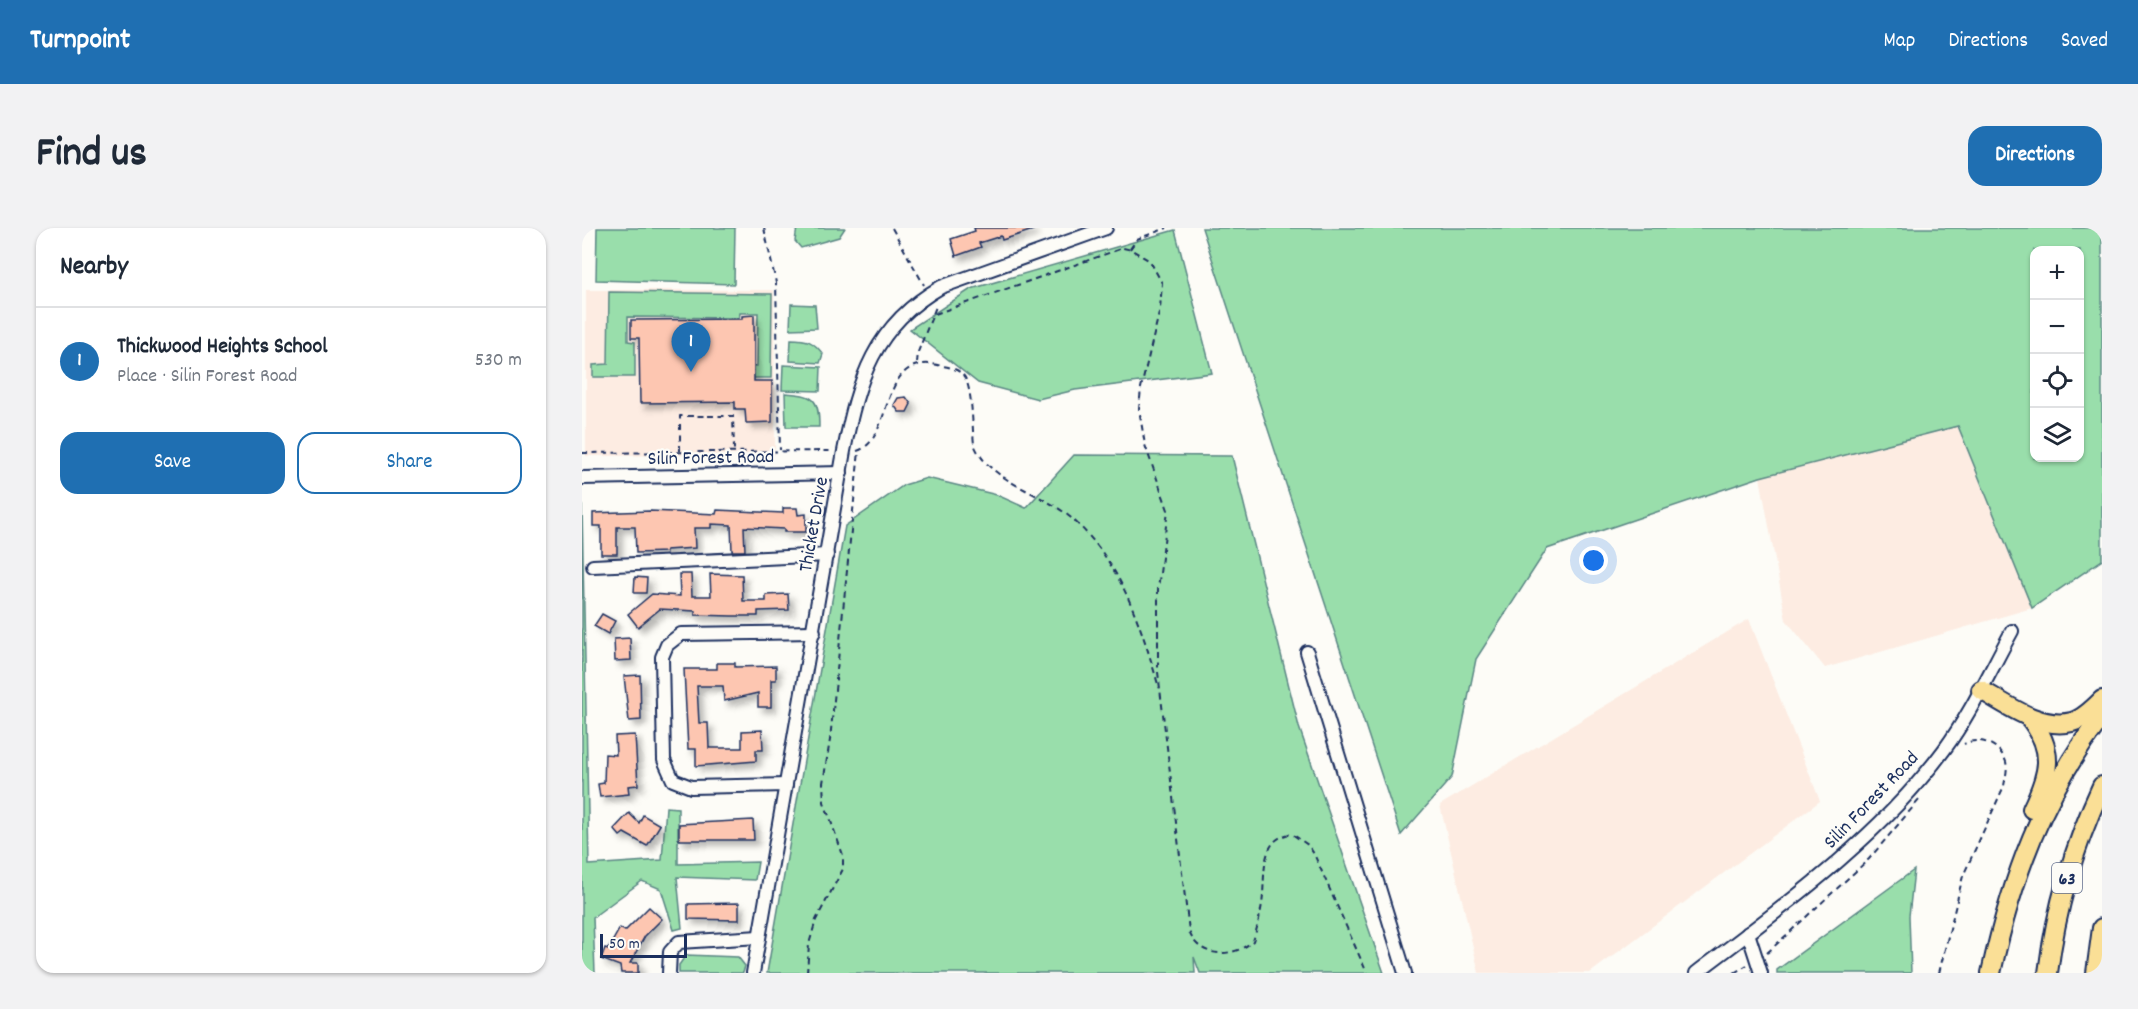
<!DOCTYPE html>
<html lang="en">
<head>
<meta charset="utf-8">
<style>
  body { margin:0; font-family:Dekko,sans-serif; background:#f2f2f3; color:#1f2937 }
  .controls { position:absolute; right:18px; top:18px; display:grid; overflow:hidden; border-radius:12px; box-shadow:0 2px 4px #0004 }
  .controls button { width:54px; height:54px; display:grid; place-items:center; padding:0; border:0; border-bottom:2px solid #e0e1e3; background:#fff; color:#1f2937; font:30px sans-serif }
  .scale { position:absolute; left:18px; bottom:15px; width:87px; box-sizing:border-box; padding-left:6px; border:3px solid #1b2f5e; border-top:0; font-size:16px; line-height:21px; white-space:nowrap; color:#1b2f5e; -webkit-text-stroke:4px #fdfcf7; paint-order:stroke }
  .you { position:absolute; left:1012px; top:333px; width:21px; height:21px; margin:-15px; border:4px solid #fff; border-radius:50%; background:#1a73e8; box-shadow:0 0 0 9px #1a73e833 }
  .badge { display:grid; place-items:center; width:39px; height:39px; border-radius:50%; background:#1f6fb2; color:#fff; font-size:20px; font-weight:700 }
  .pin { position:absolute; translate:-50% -50px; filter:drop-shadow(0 2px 3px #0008) }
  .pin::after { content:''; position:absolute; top:32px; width:21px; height:18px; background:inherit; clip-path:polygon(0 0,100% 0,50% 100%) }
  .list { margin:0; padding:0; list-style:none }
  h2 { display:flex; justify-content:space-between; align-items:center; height:78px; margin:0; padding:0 24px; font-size:26px }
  h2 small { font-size:20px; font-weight:400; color:#747a83 }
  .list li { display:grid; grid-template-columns:39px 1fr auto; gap:18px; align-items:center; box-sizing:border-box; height:108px; padding:0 24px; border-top:2px solid #e0e1e3 }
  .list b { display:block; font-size:22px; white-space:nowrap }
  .list p { margin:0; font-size:20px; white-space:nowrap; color:#747a83 }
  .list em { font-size:20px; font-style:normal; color:#747a83 }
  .actions { display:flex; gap:12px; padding:18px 24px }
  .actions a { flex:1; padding:14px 0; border:2px solid #1f6fb2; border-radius:18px; text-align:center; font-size:21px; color:#1f6fb2 }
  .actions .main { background:#1f6fb2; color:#fff }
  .icon { flex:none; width:33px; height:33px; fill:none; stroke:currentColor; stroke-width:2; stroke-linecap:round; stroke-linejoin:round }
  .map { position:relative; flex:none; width:1520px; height:745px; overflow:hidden; border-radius:18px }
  header { display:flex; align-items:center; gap:36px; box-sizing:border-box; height:84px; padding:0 30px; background:#1f6fb2; color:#fff }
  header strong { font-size:28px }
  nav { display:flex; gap:33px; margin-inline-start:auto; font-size:21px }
  .intro { display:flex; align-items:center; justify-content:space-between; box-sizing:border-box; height:144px; padding:0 36px }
  h1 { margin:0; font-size:42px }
  .button { padding:15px 27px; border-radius:18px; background:#1f6fb2; color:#fff; font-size:21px; font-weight:700 }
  main { display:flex; gap:36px; padding:0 36px }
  aside { flex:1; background:#fff; border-radius:18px; box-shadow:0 2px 4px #0004 }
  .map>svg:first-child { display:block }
  .built { fill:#fdece2 }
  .green { fill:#99deab; stroke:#5a8684; stroke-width:1.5; fill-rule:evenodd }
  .building { fill:#fdc6b1; stroke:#1b2f5e; stroke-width:1.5; filter:url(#shadow) }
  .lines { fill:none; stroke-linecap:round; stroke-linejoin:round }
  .minor-casing { stroke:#1b2f5e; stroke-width:16 }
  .highway-casing { stroke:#1b2f5e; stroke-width:22 }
  .path { stroke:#1b2f5e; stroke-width:2; stroke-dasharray:6 4.5; stroke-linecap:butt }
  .minor { stroke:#fdfcf7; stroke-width:12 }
  .highway { stroke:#fadf96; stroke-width:18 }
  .labels { text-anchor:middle; stroke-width:4.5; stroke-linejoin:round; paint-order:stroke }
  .shield { fill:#fdfcf7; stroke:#5f6c8c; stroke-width:1.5 }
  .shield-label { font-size:18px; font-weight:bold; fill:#1b2f5e }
  .street-label { font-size:20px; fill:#1b2f5e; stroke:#fdfcf7 }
</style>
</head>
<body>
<header>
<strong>Turnpoint</strong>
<nav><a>Map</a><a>Directions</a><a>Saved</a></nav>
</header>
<div class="intro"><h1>Find us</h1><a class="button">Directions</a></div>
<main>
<aside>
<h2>Nearby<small></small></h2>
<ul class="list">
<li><span class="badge">1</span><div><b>Thickwood Heights School</b><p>Place · Silin Forest Road</p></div><em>530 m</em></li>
</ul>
<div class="actions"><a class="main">Save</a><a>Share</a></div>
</aside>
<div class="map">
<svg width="1520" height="745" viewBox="0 0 1520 745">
  <defs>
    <filter id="shadow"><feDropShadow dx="5" dy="5" stdDeviation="3" flood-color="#0004"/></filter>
  </defs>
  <rect width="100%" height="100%" fill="#fdfcf7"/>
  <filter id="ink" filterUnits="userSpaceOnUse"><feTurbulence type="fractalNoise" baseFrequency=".0167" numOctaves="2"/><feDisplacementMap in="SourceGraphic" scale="12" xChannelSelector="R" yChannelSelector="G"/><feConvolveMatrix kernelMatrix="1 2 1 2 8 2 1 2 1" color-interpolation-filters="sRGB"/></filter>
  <g filter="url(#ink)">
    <!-- built -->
    <g class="built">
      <polygon points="4,62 192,62 193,227 4,228"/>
      <polygon points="1377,198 1450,380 1243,440 1204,392 1178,249"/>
      <polygon points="1167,391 1238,573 1008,745 897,745 858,577"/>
    </g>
    <!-- green -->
    <g class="green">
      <polygon points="15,0 153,0 152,56 14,52"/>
      <polygon points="215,0 263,0 257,9 219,20 213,13"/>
      <path d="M620,0H1520V332L1450,380L1376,198L1178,249L965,321L894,431L870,549L819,607ZM1452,22H1498V230H1452Z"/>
      <polygon points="593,2 630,145 493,162 456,171 396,155 328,101 389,61"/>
      <polygon points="27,64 190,66 189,150 168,150 168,138 175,138 176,85 158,85 157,90 46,89 46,113 53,114 53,149 11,149 11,137 26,136"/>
      <polygon points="209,76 233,77 235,100 208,101"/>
      <path d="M209,111C225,111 231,113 241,126L238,135L208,133Z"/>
      <polygon points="201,137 239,139 238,163 200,162"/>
      <path d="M203,165C232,167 237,170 237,199H204Z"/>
      <polygon points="492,227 650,228 717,499 802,745 618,745 612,729 613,745 185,745 263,298 322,257 345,250 415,267 444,280"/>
      <polygon points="0,277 7,637 80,632 84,579 96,580 96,636 176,634 173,652 95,649 100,700 92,702 79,661 60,653 11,689 13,745 0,745"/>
      <polygon points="1332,642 1327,688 1329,745 1195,745 1195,742"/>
      <polygon points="104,727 156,729 163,738 161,745 97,745 97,737"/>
    </g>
    <!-- building -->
    <g class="building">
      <polygon points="392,0 450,0 451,2 420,12 419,8 397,15 399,19 374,28 369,11 393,3"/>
      <polygon points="172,87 172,153 190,153 190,194 164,195 163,181 153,181 153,174 58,175 57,110 49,110 49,92 160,91 160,88"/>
      <polygon points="324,169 329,176 325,184 317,184 312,177 316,170"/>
      <polygon points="201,280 215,280 216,287 224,286 224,304 202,304 202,301 162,299 163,323 150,323 149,297 129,296 129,300 112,300 113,320 84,322 84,324 54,325 53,299 35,299 35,326 19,326 19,298 11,298 11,285 68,283 134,286 135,282 201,285"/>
      <polygon points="97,346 109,346 110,368 129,368 128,346 160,347 161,373 184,373 184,367 206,366 207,382 176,383 176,388 149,388 113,387 113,383 78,381 56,399 46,386 70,366 98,368"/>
      <polygon points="53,349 65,350 64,365 52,365"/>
      <polygon points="20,386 33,393 26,406 12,398"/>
      <polygon points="48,410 49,432 33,433 32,411"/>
      <polygon points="135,435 153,435 153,439 194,438 194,452 189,452 189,479 176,479 176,465 142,473 141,458 115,458 117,495 126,495 127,520 160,520 160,503 180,502 181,522 174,522 174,533 114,538 114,521 106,521 102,441 135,441"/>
      <polygon points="58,447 59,492 47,493 42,448"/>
      <polygon points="53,507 56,557 46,558 47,566 18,569 16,556 22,555 23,526 34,527 33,508"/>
      <polygon points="47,585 57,595 61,587 78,597 65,618 42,605 38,608 32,601"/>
      <polygon points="171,592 172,612 97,612 97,596"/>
      <polygon points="157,675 157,692 106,691 106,676"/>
      <polygon points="67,679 80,691 63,708 48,735 56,735 56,745 39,745 38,738 19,731 23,720 26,721 38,700 43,703"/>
    </g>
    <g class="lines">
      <!-- minor casing -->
      <g class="minor-casing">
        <g id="minor">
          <polyline points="0,250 259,245"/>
          <polyline points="11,338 245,327"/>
          <polyline points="725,424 823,745"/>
          <polyline points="204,557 109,559 91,552 82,532 80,429 85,417 99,406 232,404"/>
          <polyline points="1166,705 1179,745"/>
          <polyline points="87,745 88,724 97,714 177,709"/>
          <path d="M171,745L262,223C276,152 292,97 359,59L524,0"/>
          <path d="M1114,745C1201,679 1296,611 1362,522C1389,485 1408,443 1430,403"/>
        </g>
      </g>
      <!-- highway casing -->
      <g class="highway-casing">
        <g id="highway">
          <path d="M1399,462C1424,476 1458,502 1490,494C1501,491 1512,480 1520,472"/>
          <path d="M1447,489C1474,523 1467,546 1450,581"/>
          <path d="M1409,745C1430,649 1460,567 1520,488"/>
          <path d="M1466,745C1474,680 1492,618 1520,558"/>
          <polyline points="1514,745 1520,700"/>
        </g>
      </g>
      <!-- path -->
      <g class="path">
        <polyline points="182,0 194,55 198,222"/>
        <polyline points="310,0 342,57"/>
        <polyline points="548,21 555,11 585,0"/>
        <path d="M353,86L541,20L550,22L568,33L580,55L578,81L559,160L557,181L563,217L586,282L576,361V444L607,703C616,731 652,730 671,713C675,701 678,688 680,676C684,651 676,609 710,606L726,617L732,626L785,745"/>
        <polyline points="335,135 336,124 355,76"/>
        <polyline points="98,223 98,188 151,188 152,222"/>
        <path d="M275,223C314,211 294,121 360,138C367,139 376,141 381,147C391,158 390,200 392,216C407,254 458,263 488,289C539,333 559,397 577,460"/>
        <polyline points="0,225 251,223"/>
        <polyline points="1185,725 1287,631 1337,572"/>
        <polyline points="225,745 227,716 234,692 261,641 261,627 242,574 241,555 248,512 277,223"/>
        <polyline points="1152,745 1165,737"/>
        <path d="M1357,745L1381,648L1422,558C1423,551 1426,542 1424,534C1418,516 1397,508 1382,516"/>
      </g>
      <!-- minor -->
      <use href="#minor" class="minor"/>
      <!-- highway -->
      <use href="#highway" class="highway"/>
    </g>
  </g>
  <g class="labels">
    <!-- shield labels -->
    <rect class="shield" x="1470" y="635" width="30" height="30" rx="4.5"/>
    <g class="shield-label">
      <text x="1485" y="656">63</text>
    </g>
    <!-- street labels -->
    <g class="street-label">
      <text transform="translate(129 228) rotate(-1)" y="7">Silin Forest Road</text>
      <text transform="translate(230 296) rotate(-80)" y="7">Thicket Drive</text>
      <text transform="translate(1288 571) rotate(-46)" y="7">Silin Forest Road</text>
    </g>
  </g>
</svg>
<div class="controls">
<button>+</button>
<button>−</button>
<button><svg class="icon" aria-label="locate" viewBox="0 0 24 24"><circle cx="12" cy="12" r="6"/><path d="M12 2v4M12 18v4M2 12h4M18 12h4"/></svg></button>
<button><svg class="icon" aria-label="layers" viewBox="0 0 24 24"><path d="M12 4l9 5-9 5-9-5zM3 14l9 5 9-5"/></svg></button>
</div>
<div class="scale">50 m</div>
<div class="you"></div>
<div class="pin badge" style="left:109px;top:144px">1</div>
</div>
</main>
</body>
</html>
